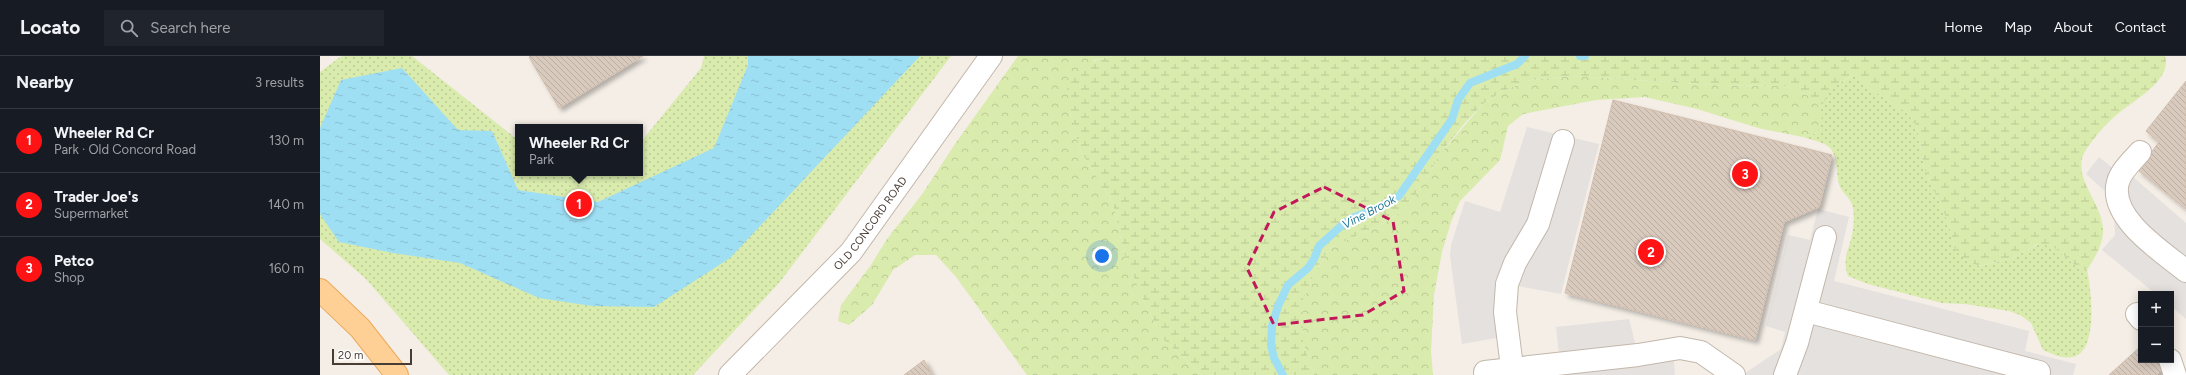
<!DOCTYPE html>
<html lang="en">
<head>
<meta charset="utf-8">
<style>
  body { margin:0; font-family:Figtree,sans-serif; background:#20242c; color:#f1f3f6 }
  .controls { position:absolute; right:12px; bottom:12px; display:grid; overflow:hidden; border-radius:0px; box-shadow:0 2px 10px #0003 }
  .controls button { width:36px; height:36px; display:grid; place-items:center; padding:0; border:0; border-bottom:1px solid #363941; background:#171b24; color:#f1f3f6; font:20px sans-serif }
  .scale { position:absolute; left:12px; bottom:10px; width:80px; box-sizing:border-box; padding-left:4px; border:2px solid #483d35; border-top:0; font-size:11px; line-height:14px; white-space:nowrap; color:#483d35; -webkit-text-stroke:3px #fff; paint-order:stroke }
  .you { position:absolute; left:782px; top:200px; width:14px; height:14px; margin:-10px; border:3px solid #fff; border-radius:50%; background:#1a73e8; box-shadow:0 0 0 6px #1a73e833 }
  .badge { display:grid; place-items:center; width:26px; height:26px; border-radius:50%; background:#ff1315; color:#fff; font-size:13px; font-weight:700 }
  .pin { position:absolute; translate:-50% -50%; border:2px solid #fff; box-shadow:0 1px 4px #0006 }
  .popup { position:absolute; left:195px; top:68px; width:128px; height:52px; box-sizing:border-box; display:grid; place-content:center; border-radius:0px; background:#171b24; filter:drop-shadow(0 1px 3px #0005); font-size:13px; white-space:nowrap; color:#9ea1a6 }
  .popup b { font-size:15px; color:#f1f3f6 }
  .popup::after { content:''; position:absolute; left:50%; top:100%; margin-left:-8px; border:8px solid transparent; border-top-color:#171b24 }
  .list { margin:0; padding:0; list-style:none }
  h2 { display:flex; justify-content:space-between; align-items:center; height:52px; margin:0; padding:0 16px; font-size:17px }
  h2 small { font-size:13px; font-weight:400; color:#9ea1a6 }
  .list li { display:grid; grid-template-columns:26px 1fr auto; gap:12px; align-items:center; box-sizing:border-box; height:64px; padding:0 16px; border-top:1px solid #363941 }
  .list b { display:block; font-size:15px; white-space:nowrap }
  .list p { margin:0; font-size:13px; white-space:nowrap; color:#9ea1a6 }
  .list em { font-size:13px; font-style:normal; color:#9ea1a6 }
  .icon { flex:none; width:22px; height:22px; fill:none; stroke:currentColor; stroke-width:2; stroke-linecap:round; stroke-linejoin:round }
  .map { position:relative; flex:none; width:1866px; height:319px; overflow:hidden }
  header { display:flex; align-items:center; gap:24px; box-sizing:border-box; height:56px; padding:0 20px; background:#171b24; border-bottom:1px solid #363941 }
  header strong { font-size:19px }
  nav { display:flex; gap:22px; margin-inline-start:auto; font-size:14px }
  .search { width:280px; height:36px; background:#20242c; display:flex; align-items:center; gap:10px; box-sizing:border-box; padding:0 14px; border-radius:0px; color:#9ea1a6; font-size:15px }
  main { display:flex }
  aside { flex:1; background:#171b24 }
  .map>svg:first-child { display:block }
  .grass { fill:url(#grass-dots) }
  .forest { fill:url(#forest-crowns) }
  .wetland { fill:url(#wetland-marsh) }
  .parking { fill:#e5e1df }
  .water { fill:url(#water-ripples) }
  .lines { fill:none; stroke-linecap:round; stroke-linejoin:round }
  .stream { stroke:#9fdff4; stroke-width:8 }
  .building { fill:url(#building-back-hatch); stroke:#d2beae; filter:url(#shadow) }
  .minor-casing { stroke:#c3b7ab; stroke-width:24 }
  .major-casing { stroke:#ebaa5e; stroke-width:24 }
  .minor { stroke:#fff; stroke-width:22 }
  .major { stroke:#ffd095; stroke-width:22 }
  .marked { fill:none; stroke:#c2185b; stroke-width:3; stroke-dasharray:8 5; stroke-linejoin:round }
  .labels { text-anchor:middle; stroke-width:4; stroke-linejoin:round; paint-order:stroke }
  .street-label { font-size:11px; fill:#483d35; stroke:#fff }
  .water-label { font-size:12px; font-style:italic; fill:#237998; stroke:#fff }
</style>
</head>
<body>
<header>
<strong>Locato</strong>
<div class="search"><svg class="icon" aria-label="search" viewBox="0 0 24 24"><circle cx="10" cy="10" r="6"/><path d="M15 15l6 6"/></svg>Search here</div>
<nav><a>Home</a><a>Map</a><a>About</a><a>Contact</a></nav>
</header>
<main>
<aside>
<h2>Nearby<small>3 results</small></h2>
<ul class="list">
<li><span class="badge">1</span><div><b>Wheeler Rd Cr</b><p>Park · Old Concord Road</p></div><em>130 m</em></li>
<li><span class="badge">2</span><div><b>Trader Joe's</b><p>Supermarket</p></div><em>140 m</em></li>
<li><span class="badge">3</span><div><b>Petco</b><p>Shop</p></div><em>160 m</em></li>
</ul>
</aside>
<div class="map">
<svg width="1866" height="319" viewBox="0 0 1866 319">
  <defs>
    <pattern id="grass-dots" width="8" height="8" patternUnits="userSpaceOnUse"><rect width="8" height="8" fill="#d9ebad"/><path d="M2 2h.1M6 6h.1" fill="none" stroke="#bcca95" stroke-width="1.8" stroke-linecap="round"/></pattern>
    <pattern id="forest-crowns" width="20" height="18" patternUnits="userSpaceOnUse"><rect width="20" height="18" fill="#d9ebad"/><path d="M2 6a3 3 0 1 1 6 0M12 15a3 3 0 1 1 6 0" fill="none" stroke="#bcca95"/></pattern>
    <pattern id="wetland-marsh" width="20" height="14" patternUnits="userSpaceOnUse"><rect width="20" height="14" fill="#d9ebad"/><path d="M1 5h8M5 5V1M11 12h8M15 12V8" fill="none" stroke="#bcca95"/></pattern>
    <pattern id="water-ripples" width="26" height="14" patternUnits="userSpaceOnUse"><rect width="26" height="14" fill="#9fdff4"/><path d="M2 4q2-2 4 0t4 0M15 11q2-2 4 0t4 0" fill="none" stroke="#8ac0d2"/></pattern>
    <pattern id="building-back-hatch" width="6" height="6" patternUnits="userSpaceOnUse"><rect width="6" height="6" fill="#d9cabe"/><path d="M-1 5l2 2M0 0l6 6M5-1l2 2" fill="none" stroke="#bcaea4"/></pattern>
    <filter id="shadow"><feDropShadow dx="3.5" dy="3.5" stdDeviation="2" flood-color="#0004"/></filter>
  </defs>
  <rect width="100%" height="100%" fill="#f4eee6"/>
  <!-- grass -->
  <g class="grass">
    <polygon points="25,0 92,0 198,84 198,117 320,117 320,87 381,12 384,0 631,0 459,227 373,319 129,319 46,223 0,183 0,16 20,1"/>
    <path d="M1537,18L1549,32L1586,56L1597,70L1604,112L1629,168L1635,194L1647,205L1660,210L1692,202L1719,188L1732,190L1761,214H1767C1771,232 1779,295 1753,301C1742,303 1732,298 1723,294L1711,267L1700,259L1689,255L1645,248L1622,247L1548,228L1528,220C1521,200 1531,192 1533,173C1534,166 1534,158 1533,152C1532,142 1521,137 1519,128C1516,117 1518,102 1511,93C1505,86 1491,84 1483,81L1497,77C1504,63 1499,64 1501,52C1503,35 1523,24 1537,18Z"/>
  </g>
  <!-- forest -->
  <g class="forest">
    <polygon points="698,0 793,0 774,4 750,55 760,94 793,147 804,197 825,248 843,283 882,319 707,319 636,221 616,199 595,199 573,214 552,249 529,269 518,265 521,249 551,209 567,183 603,137 635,88"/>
    <polygon points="1251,20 1394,29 1465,30 1487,39 1501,52 1502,66 1497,77 1483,81 1438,72 1377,53 1325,41 1276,44 1203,58 1188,70 1180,104 1140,145 1131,166 1122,196 1114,239 1111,295 1113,319 994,319 983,287 983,244 995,216 1010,192 1064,167 1084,154 1103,129 1120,98 1164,47 1183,35 1210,24"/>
  </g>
  <!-- wetland -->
  <path class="wetland" d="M793,0H1845C1853,26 1808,47 1793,62C1784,70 1774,82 1767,92C1747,120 1785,146 1783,177C1782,190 1774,203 1767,214H1761L1732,190L1718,188L1692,202L1659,210L1647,205L1635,194L1629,168L1604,112L1597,70L1586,56L1549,32L1537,18C1519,25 1508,34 1501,52L1487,39L1465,30L1394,29L1251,20L1210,24L1183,35L1164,47L1144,68L1120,98L1103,129L1084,154L1064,167L1010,192L995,216L983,244V287L994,319H882L843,283L825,248L804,197L793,147L760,94L750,55L747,32C763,10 767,5 793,0Z"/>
  <!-- parking -->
  <g class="parking">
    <polygon points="1207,71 1279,88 1241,238 1187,228 1188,280 1142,288 1130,200 1131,189 1145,145 1180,156"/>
    <polygon points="1779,101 1801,119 1805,114 1866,167 1866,263 1851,250 1851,238 1836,238 1782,194 1795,179 1794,158 1786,136 1766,118"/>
    <polygon points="1498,153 1529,161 1514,225 1709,275 1705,295 1756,308 1753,319 1422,319 1461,293 1465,276 1446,270 1468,179 1490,184"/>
    <polygon points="1309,263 1318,298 1353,292 1355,319 1211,319 1240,307 1236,271"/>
  </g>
  <!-- water -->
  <polygon class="water" points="428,0 600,0 410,202 334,251 272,250 219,242 140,207 73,197 19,186 0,158 0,72 21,24 82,12 138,74 172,75 198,134 278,146 394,92 428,9"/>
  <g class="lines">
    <!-- stream -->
    <g class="stream">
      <polyline points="1260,0 1265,0"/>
      <polyline points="963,319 954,302 951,289 952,270 958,250 968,229 988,212 994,203 999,190 1021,170 1032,162 1058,152 1079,140 1132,63 1138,44 1150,27 1197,8 1205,0"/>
    </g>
  </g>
  <!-- building -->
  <g class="building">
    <polygon points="210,0 323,0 239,52 209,1"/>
    <polygon points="1866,25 1866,153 1818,114 1839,86 1826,75"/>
    <polygon points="1293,44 1512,99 1499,151 1464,166 1435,284 1245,237"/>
    <polygon points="1821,290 1821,304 1839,304 1845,311 1837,319 1789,319"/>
    <polygon points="604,304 612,319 584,319"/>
  </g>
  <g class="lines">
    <!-- minor casing -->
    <g class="minor-casing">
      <g id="minor">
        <path d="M1820,96C1812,105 1801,115 1798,126C1788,162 1843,196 1866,215"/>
        <polyline points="1486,255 1719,316 1718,319"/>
        <polyline points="1817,258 1821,263"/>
        <polyline points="1850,304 1855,319"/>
        <polyline points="1165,316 1318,299 1360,292 1381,296 1414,319"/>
        <path id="s1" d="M410,319L531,196L671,0"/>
        <polyline points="1193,319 1185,256 1187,228 1195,207 1218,168 1243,85"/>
        <polyline points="1465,319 1477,287 1505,181"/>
      </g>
    </g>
    <!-- major casing -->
    <g class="major-casing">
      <polyline id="major" points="0,234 40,272 77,319"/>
    </g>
    <!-- minor -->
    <use href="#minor" class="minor"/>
    <!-- major -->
    <use href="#major" class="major"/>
  </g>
  <!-- marked area -->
  <path class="marked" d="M1004,131L1073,165L1084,235L1043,259L954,269L927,212L954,156Z"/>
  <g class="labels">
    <!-- street labels -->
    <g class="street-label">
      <text dy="4" stroke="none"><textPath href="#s1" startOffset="207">OLD CONCORD ROAD</textPath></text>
    </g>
    <!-- water labels -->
    <g class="water-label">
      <text transform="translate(1049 156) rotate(-28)" y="4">Vine Brook</text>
    </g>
  </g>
</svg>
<div class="controls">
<button>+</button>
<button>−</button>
</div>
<div class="scale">20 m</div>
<div class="you"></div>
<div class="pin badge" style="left:259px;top:148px">1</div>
<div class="popup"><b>Wheeler Rd Cr</b>Park</div>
<div class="pin badge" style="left:1331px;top:196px">2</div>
<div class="pin badge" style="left:1425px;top:118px">3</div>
</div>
</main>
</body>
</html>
